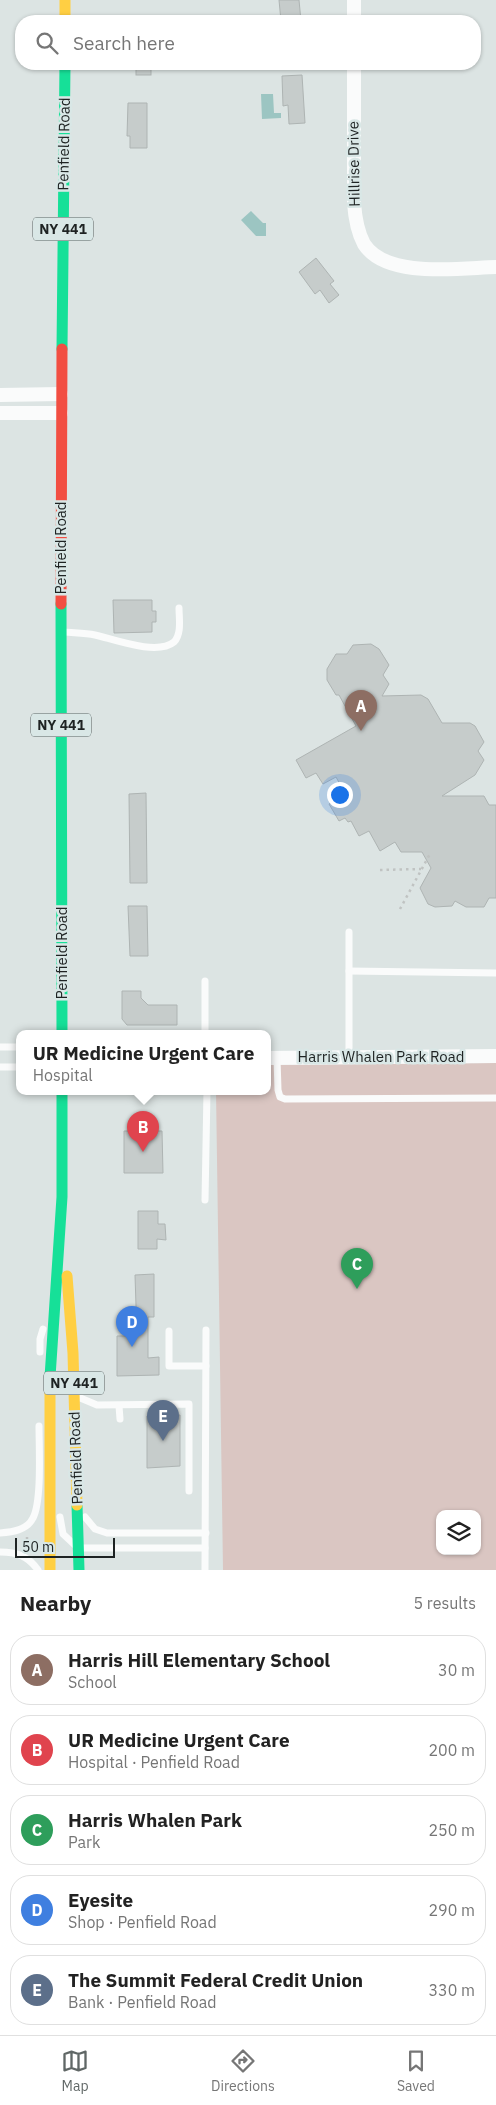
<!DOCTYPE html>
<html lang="en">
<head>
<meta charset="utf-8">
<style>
  body { margin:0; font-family:"IBM Plex Sans",sans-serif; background:#f2f2f2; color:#222 }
  .controls { position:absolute; right:15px; bottom:15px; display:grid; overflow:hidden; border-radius:10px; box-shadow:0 1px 4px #0004 }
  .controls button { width:45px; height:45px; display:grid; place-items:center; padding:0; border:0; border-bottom:1px solid #e0e0e0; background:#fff; color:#222; font:25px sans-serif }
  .scale { position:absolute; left:15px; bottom:12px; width:100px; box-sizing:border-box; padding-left:5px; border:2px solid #1e2323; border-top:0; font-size:14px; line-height:18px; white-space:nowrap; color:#1e2323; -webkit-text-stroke:4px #d9e7e6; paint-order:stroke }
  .you { position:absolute; left:339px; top:794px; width:18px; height:18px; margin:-12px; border:4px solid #fff; border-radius:50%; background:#1a73e8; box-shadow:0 0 0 8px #1a73e833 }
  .badge { display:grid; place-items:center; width:32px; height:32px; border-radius:50%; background:#606766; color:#fff; font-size:16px; font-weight:700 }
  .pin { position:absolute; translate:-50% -41px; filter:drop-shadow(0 1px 2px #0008) }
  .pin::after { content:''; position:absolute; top:26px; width:18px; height:15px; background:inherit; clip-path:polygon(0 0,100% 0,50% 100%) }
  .popup { position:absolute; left:16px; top:1030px; width:255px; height:65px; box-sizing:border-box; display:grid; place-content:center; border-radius:10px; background:#fff; filter:drop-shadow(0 1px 4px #0005); font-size:16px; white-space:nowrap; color:#767676 }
  .popup b { font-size:19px; color:#222 }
  .popup::after { content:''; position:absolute; left:50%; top:100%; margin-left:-10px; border:10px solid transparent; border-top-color:#fff }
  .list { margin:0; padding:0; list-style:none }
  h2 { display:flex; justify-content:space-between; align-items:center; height:65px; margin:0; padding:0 20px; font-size:21px }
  h2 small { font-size:16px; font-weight:400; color:#767676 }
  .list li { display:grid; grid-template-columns:32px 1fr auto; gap:15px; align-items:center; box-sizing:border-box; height:70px; margin:0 10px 10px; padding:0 10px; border:1px solid #e0e0e0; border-radius:20px }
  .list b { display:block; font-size:19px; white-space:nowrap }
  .list p { margin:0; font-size:16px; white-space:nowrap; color:#767676 }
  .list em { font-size:16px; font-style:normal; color:#767676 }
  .icon { flex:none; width:28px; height:28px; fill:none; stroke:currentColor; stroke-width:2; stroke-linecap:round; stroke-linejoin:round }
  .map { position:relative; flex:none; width:496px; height:1570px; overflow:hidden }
  .search { position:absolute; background:#fff; box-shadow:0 1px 4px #0004; left:15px; right:15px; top:15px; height:55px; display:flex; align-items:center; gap:12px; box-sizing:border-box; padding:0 18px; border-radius:20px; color:#767676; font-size:19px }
  .sheet { height:465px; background:#fff }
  nav { display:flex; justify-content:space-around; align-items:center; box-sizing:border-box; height:70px; border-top:1px solid #e0e0e0; background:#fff; font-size:14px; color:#767676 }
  nav a { display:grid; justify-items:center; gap:2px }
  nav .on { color:#606766 }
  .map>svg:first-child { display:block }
  .green { fill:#dac6c2; fill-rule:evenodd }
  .water { fill:#9cc5c2 }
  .building { fill:#c6cccb; stroke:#aeb4b3 }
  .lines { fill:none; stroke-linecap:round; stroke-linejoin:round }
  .path { stroke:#c0c3c2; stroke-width:2.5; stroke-dasharray:2.5 4; stroke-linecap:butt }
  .lane { stroke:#fafbfb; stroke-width:7 }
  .street { stroke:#fafbfb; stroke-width:14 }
  .fast { stroke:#16e098; stroke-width:11 }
  .slow { stroke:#ffcf43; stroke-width:11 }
  .jam { stroke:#f24e42; stroke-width:11 }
  .labels { text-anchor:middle; stroke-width:5; stroke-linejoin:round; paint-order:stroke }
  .shield { fill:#d9e7e6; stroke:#565e5e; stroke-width:1 }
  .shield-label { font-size:14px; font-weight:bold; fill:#1e2323 }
  .street-label { font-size:15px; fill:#1e2323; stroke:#d9e7e6 }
</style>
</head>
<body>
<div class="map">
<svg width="496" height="1570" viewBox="0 0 496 1570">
  <rect width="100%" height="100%" fill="#dce4e3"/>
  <!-- green -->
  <path class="green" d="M496,1063V1570H223L216,1091H267V1065ZM440,1514H477V1551H440Z"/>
  <!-- water -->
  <g class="water">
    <polygon points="261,94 273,94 274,113 281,113 281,118 262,119"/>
    <polygon points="251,211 263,223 266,223 266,236 256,236 241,220"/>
  </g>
  <!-- building -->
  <g class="building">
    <polygon points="279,0 299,0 301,21 281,21"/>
    <rect x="136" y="64" width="15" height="11"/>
    <polygon points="302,75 305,123 289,124 288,105 283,106 282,76"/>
    <polygon points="128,103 147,103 147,148 130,148 130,136 127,136"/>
    <polygon points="316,258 334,281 330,284 339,295 329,303 320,290 315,294 299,272"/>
    <polygon points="113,600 152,600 152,611 156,611 156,622 152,622 152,632 114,633"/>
    <polygon points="371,644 379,649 389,665 383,675 389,684 382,696 421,695 428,699 442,723 470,723 475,726 484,742 478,751 484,760 475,775 442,796 484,796 489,805 496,805 496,898 489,898 484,907 466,907 455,901 452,906 435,907 428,904 420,888 431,868 422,852 401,852 395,842 380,851 369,831 359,836 351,821 348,822 345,818 339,821 329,804 346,795 336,777 323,784 316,773 306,778 296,760 356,726 339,695 336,695 327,680 327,669 336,654 347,654 353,645"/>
    <polygon points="146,793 147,883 130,883 129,794"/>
    <polygon points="128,906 147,906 148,956 130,956"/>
    <polygon points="122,991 141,991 141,998 148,1005 177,1005 177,1025 127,1025 122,1019"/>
    <polygon points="124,1131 162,1131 163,1173 124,1173"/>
    <polygon points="138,1211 158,1211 158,1224 165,1224 166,1240 157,1239 157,1249 138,1249"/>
    <polygon points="154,1274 154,1317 148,1317 148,1358 159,1357 159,1375 117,1376 117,1336 137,1336 135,1275"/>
    <polygon points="180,1415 180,1466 147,1468 147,1416"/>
  </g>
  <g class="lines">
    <!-- path -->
    <g class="path">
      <polyline points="380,870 421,869"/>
      <polyline points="400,909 431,852"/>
      <polyline points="27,1537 27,1548"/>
    </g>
    <!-- lane -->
    <g class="lane">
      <path d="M64,632C74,633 85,633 95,635C113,639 157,656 174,642C182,634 179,618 179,608"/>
      <polyline points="349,932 349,1057"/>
      <polyline points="349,971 496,973"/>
      <polyline points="205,981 205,1033"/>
      <polyline points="0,1047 19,1047"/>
      <polyline points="277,1058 278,1090 280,1097 285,1099 496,1098"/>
      <polyline points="0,1067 19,1067"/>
      <polyline points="205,1200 207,1091"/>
      <polyline points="169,1331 169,1366 206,1366"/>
      <polyline points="40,1352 40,1339 43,1329"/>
      <polyline points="78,1397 97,1405 189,1404 189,1491"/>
      <polyline points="119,1406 120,1419"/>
      <polyline points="60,1517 63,1534 78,1548 205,1548"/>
      <polyline points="85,1517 95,1529 107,1533 206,1533"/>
      <path d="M0,1533C13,1532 27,1530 33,1518C42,1501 39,1447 39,1426"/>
      <path d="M0,1552C17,1552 28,1556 38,1570"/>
      <polyline points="205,1570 206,1330"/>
    </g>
    <!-- street -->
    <g class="street">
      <polyline points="354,21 354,0"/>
      <path d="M354,64V203C355,217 357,231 364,244C386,279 460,268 496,267"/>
      <polyline points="0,395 61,394"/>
      <polyline points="0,413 61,413"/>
      <polyline points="267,1058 496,1056"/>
    </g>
    <!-- fast -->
    <g class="fast">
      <polyline points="62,349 65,64"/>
      <polyline points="61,604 62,1033"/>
      <polyline points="50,1377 62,1197 62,1091"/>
      <polyline points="77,1505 79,1570"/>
    </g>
    <!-- slow -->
    <g class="slow">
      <polyline points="65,0 65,21"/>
      <polyline points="67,1276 73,1353 77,1505"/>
      <polyline points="50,1377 50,1570"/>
    </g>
    <!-- jam -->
    <polyline class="jam" points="61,604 62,349"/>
  </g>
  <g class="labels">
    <!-- shield labels -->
    <g class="shield">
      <rect x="33" y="217.5" width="60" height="23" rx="4"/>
      <rect x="31" y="713.5" width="60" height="23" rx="4"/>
      <rect x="44" y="1371.5" width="60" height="23" rx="4"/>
    </g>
    <g class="shield-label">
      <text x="63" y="234">NY 441</text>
      <text x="61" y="730">NY 441</text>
      <text x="74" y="1388">NY 441</text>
    </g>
    <!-- street labels -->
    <g class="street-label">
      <text transform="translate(64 144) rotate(-89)" y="5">Penfield Road</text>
      <text transform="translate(354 164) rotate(-91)" y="5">Hillrise Drive</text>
      <text transform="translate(61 548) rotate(-90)" y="5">Penfield Road</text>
      <text transform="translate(62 953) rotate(-90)" y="5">Penfield Road</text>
      <text x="381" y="1062">Harris Whalen Park Road</text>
      <text transform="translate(76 1458) rotate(-92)" y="5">Penfield Road</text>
    </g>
  </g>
</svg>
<div class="controls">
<button><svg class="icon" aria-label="layers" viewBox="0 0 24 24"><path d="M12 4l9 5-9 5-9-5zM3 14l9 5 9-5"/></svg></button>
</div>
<div class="scale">50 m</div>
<div class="you"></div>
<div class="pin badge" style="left:361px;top:731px;background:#8d6e63">A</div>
<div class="pin badge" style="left:143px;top:1152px;background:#e0444e">B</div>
<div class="popup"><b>UR Medicine Urgent Care</b>Hospital</div>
<div class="pin badge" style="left:357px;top:1289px;background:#2e9e5b">C</div>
<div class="pin badge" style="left:132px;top:1347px;background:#3f7fe0">D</div>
<div class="pin badge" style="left:163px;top:1441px;background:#5c6f8a">E</div>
<div class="search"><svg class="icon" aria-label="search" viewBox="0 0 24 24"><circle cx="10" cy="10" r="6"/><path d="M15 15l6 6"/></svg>Search here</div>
</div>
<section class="sheet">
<h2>Nearby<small>5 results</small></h2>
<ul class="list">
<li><span class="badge" style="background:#8d6e63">A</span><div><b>Harris Hill Elementary School</b><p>School</p></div><em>30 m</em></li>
<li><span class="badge" style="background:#e0444e">B</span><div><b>UR Medicine Urgent Care</b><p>Hospital · Penfield Road</p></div><em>200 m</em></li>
<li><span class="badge" style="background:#2e9e5b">C</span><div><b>Harris Whalen Park</b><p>Park</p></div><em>250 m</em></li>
<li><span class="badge" style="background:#3f7fe0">D</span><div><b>Eyesite</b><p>Shop · Penfield Road</p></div><em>290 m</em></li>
<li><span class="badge" style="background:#5c6f8a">E</span><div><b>The Summit Federal Credit Union</b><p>Bank · Penfield Road</p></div><em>330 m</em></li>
</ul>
</section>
<nav>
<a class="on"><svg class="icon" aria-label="map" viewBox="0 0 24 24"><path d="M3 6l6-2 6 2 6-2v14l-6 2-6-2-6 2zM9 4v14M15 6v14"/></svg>Map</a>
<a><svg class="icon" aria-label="directions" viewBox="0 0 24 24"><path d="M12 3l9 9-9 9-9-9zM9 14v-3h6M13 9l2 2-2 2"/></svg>Directions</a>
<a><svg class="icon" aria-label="saved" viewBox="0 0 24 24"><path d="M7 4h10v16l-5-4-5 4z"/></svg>Saved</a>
</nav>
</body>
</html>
